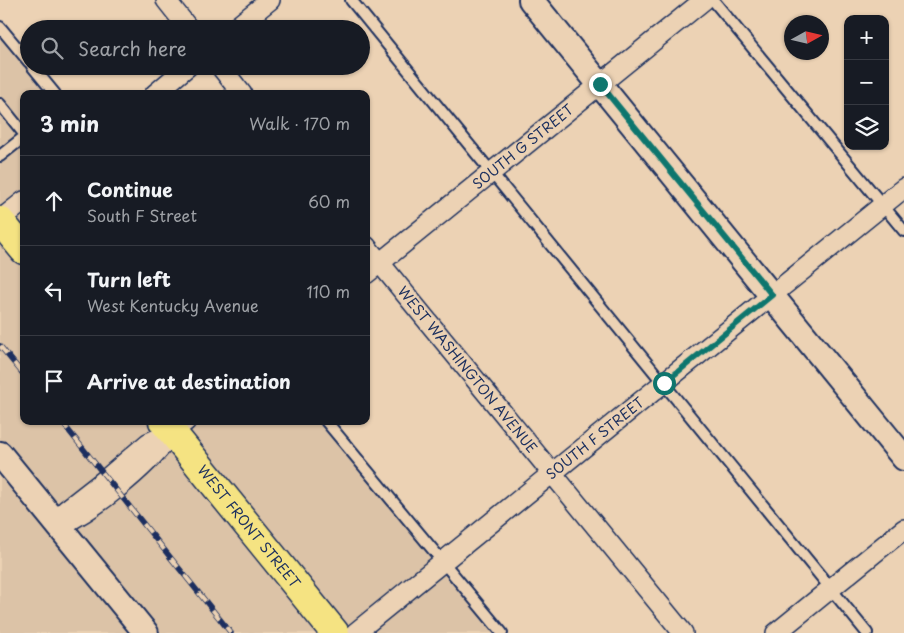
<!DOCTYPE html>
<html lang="en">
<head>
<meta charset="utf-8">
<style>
  body { margin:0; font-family:"Playpen Sans",sans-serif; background:#242831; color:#f1f3f6 }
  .controls { position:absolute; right:15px; top:15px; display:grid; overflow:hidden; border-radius:10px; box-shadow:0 1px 4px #0004 }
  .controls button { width:45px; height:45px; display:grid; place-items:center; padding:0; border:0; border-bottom:1px solid #363941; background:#171b24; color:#f1f3f6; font:25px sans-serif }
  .compass { position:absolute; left:784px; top:15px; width:45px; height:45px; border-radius:50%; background:#171b24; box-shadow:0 1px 4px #0004; rotate:82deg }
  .stop { position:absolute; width:15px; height:15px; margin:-11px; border:4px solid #0f766e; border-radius:50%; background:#fff }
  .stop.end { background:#0f766e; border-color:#fff; box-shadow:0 1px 5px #0008 }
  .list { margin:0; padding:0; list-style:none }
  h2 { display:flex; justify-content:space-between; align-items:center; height:65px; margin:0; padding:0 20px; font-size:21px }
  h2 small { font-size:16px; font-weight:400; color:#9ea1a6 }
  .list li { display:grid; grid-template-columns:32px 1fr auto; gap:15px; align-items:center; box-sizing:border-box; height:90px; padding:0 20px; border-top:1px solid #363941 }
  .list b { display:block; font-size:19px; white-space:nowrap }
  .list p { margin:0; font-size:16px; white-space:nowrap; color:#9ea1a6 }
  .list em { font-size:16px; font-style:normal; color:#9ea1a6 }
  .icon { flex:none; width:28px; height:28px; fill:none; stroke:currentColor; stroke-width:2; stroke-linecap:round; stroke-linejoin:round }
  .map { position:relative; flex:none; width:904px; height:633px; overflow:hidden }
  .search { position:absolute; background:#171b24; box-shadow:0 1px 4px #0004; left:20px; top:20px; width:350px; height:55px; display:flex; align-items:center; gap:12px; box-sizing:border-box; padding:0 18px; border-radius:28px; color:#9ea1a6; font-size:19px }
  .panel { position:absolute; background:#171b24; box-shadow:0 1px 4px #0004; left:20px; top:90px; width:350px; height:335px; border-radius:10px }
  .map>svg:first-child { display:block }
  .built { fill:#dcc3a7 }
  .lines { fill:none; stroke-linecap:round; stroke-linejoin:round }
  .service-casing { stroke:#1b2f5e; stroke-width:14 }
  .minor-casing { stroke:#1b2f5e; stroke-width:22 }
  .tertiary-casing { stroke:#1b2f5e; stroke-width:28 }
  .primary-casing { stroke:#1b2f5e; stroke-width:31 }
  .service { stroke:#ecd2b4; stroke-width:10 }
  .minor { stroke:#ecd2b4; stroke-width:19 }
  .tertiary { stroke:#ecd2b4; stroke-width:24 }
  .primary { stroke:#f5e382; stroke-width:28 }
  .rail-casing { stroke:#1b2f5e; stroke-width:5.5 }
  .rail { stroke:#ecd2b4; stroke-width:4; stroke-dasharray:11; stroke-linecap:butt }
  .route { stroke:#0f766e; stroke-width:6 }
  .labels { text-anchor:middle; stroke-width:4.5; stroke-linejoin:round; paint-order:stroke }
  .street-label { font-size:14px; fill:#1b2f5e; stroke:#ecd2b4 }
</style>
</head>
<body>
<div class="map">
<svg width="904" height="633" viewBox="0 0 904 633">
  <rect width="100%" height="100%" fill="#ecd2b4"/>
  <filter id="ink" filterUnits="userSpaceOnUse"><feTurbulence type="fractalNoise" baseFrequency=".02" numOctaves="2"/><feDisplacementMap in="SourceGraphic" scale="10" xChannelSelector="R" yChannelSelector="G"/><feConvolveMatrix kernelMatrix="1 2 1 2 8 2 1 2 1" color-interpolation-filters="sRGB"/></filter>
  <g filter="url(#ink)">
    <!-- built -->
    <polygon class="built" points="0,19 29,54 29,66 39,66 61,94 24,94 24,421 328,421 501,633 0,633"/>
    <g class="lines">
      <!-- service casing -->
      <g class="service-casing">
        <g id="service">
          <polyline points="351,0 867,633"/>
          <polyline points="713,0 904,231"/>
          <polyline points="0,27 29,62"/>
          <polyline points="32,66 55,94"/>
          <polyline points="0,104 24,134"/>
          <polyline points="0,156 24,137"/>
          <polyline points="326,421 502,633"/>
        </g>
      </g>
      <!-- minor casing -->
      <g class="minor-casing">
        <g id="minor">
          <polyline points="166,0 189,29"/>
          <polyline points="234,29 270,0"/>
          <polyline points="220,66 242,94"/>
          <polyline points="155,94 188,66"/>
          <polyline points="0,220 24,201"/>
          <path id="s1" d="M366,246L683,633"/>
          <path id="s2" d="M366,274L704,0"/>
          <path d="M61,525C95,509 145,469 167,439"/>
          <polyline points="58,526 66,510 107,478 148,443 172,432 186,421"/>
          <path id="s3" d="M355,633L904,188"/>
          <polyline points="776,633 904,529"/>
        </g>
      </g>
      <!-- tertiary casing -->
      <g class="tertiary-casing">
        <g id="tertiary">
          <polyline points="531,0 904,458"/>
          <polyline points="0,454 146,633"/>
        </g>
      </g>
      <!-- primary casing -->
      <g class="primary-casing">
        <g id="primary">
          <polyline points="0,221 24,250"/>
          <path id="s4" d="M163,421L335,633"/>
        </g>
      </g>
      <!-- service -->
      <use href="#service" class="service"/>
      <!-- minor -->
      <use href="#minor" class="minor"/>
      <!-- tertiary -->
      <use href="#tertiary" class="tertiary"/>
      <!-- primary -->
      <use href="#primary" class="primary"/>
      <!-- rail casing -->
      <g class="rail-casing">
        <g id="rail">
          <polyline points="0,346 24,375"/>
          <polyline points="61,421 231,633"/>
        </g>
      </g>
      <!-- rail -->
      <use href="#rail" class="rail"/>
    </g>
  </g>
  <g class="lines" filter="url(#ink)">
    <!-- route -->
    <polyline class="route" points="600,84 772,295 664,383"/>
  </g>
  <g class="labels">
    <!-- street labels -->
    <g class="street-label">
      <text dy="5" stroke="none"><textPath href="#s2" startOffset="202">SOUTH G STREET</textPath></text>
      <text dy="5" stroke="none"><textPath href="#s1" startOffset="160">WEST WASHINGTON AVENUE</textPath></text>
      <text dy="5" stroke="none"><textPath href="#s3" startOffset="309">SOUTH F STREET</textPath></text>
      <text dy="5" stroke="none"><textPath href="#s4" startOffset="136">WEST FRONT STREET</textPath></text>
    </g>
  </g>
</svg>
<div class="controls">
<button>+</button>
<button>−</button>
<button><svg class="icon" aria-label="layers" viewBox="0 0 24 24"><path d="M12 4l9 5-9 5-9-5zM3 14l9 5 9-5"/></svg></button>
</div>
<svg class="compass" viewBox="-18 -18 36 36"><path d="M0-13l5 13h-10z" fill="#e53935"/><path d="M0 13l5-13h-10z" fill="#9ea1a6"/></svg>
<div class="stop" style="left:664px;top:383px"></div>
<div class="stop end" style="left:600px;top:84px"></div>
<div class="search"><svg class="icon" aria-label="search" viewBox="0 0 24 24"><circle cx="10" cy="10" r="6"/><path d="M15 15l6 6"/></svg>Search here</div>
<section class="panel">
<h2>3 min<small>Walk · 170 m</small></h2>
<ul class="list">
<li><svg class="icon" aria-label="ahead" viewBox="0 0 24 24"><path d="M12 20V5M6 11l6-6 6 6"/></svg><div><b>Continue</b><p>South F Street</p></div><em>60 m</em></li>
<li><svg class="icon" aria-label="left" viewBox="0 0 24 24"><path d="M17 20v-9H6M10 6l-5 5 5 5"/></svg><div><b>Turn left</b><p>West Kentucky Avenue</p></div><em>110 m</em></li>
<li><svg class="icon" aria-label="arrive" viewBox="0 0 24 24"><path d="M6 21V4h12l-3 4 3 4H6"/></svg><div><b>Arrive at destination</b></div></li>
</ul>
</section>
</div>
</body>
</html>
